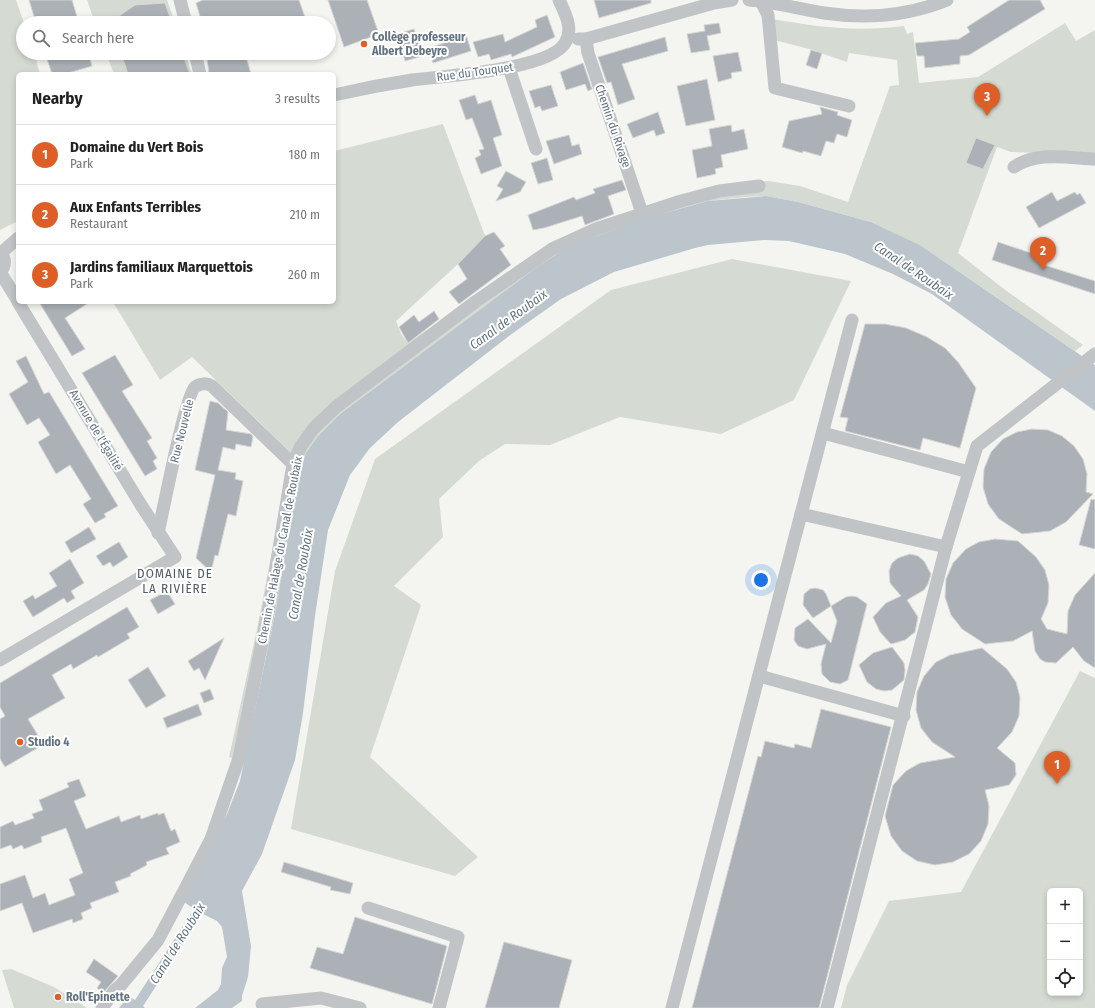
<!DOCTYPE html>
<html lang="en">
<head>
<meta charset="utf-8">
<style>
  body { margin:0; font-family:"Fira Sans Condensed",sans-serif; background:#f6f6f6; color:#222 }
  .controls { position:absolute; right:12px; bottom:12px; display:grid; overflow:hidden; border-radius:6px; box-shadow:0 2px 6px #0003 }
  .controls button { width:36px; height:36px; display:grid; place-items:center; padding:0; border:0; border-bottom:1px solid #e0e0e0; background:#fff; color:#222; font:20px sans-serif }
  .you { position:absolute; left:761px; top:580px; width:14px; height:14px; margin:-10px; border:3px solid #fff; border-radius:50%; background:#1a73e8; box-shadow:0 0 0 6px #1a73e833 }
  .badge { display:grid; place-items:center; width:26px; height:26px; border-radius:50%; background:#de5e28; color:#fff; font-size:13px; font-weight:700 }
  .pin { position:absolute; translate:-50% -33px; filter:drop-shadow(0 1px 2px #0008) }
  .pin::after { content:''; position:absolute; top:21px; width:14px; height:12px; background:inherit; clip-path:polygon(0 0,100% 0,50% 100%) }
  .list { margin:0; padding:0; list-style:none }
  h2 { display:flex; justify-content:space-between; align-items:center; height:52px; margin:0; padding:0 16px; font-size:17px }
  h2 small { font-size:13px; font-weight:400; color:#767676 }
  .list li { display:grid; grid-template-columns:26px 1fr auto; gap:12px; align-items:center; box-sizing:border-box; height:60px; padding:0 16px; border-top:1px solid #e0e0e0 }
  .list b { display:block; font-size:15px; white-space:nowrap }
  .list p { margin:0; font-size:13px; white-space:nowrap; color:#767676 }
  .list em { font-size:13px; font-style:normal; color:#767676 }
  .icon { flex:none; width:22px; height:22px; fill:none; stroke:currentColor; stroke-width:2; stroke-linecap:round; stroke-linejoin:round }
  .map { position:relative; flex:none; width:1095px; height:1008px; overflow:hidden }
  .search { position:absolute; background:#fff; box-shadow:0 2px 6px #0003; left:16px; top:16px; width:320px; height:44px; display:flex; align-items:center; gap:10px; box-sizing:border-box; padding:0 14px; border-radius:22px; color:#767676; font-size:15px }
  .panel { position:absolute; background:#fff; box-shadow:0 2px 6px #0003; left:16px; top:72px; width:320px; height:232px; border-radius:6px }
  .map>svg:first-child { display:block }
  .green { fill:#d5dbd2; fill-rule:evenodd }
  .water { fill:#bbc5cb }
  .building { fill:#abb1b6; stroke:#d6d6d4 }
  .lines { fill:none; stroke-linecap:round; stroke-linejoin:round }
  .minor { stroke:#c0c4c7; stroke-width:13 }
  .poi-dot { fill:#de5e28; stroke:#fff; stroke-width:1.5 }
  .labels { text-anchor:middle; stroke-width:4; stroke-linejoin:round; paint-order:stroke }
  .poi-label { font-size:12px; font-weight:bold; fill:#647381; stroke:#fff; text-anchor:start }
  .street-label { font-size:12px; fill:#647381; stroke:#fff }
  .water-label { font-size:13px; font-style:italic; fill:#60747f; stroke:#fff }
  .neighbourhood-label { font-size:13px; letter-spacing:1px; fill:#525c66; stroke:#fff }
</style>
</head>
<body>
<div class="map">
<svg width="1095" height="1008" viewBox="0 0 1095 1008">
  <rect width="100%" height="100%" fill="#f4f5f1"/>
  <!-- green -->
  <g class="green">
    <polygon points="0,0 16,0 24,23 23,53 34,53 40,74 18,74 18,221 0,230"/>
    <polygon points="87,0 167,0 175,23 95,23"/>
    <path d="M772,19C819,27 855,32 904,26L907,34L913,32L919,83L978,77L1065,23L1076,41L1095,30V155L1011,152L997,147L958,253L1004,289L1083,345L1075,351L920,245L871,222L798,202L766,196L746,197L707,201L643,219L607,233L537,267L340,414L319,435L297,482L276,609L243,763L229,757L257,629L291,453L192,357L160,380L113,302H334V151L443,124L485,236L458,264L396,321L401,334L408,343L561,240L736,184L768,181L800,186L848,202L890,86L899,85L897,60L849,53L847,62L809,49L774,40Z"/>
    <polygon points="106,53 185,53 192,74 114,74"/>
    <polygon points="732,259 851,281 794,400 721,434 620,417 550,445 505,444 479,461 439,499 443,537 394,586 421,605 370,757 478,857 455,876 291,829 335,571 375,459 611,290"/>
    <path d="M1080,671L1095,678V1008H841L847,985L889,901L961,892ZM1050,891H1080V993H1050Z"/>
    <polygon points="11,969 54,987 87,1008 14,1008 2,970"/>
  </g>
  <!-- water -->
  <polygon class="water" points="766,196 798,202 871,222 920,245 1095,365 1095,411 932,294 893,274 845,254 789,241 764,240 708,245 695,248 614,272 561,299 513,333 398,422 370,448 350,475 328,530 315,616 303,713 295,760 262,854 242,891 251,946 248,977 242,996 242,1001 232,1008 195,1008 218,990 221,984 222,968 227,957 222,927 217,921 203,914 143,1006 145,1008 119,1008 128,996 135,1000 194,909 184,902 227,814 240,781 276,609 297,482 306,453 319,435 340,414 537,267 570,246 643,219 708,201"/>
  <!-- building -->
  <g class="building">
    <polygon points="29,0 72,0 79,23 36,23"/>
    <polygon points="203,0 299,0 307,23 291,23 289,17 274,23 202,23 196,3"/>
    <polygon points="328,0 367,0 379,34 344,47"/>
    <polygon points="594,0 651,0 651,3 599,18"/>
    <polygon points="1009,0 1040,0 1045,9 969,55 960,56 960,64 925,68 924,56 917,56 915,43 959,39 970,32 967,27"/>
    <polygon points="165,3 172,23 109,23 135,5"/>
    <polygon points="547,15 555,37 512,57 511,54 491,60 489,54 478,57 473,42 503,34 505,42 537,27 535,20"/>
    <polygon points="719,23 721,33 707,36 710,50 691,53 687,34 705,31 704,25"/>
    <polygon points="414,29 423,56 405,61 397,34"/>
    <polygon points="466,34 471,51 433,63 429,48 447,42 446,40"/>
    <polygon points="665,37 668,51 622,64 635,99 618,105 611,82 607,83 598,57"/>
    <polygon points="811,50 822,53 817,69 806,65"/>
    <polygon points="738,52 742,71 731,73 732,78 718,82 713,56"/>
    <polygon points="45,53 88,53 92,66 65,74 52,74"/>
    <polygon points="121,53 182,53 190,74 128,74"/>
    <polygon points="210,53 245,53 251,74 209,74 207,59 212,58"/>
    <polygon points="583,63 592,89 588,91 585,84 566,90 560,72"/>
    <polygon points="707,79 715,120 686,126 677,86"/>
    <polygon points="551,85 558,106 542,111 540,106 535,108 529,91"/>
    <polygon points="475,95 478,104 491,100 502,135 493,138 502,166 481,174 475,158 481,155 479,150 484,149 472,118 466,120 459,100"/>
    <polygon points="820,107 838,112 837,115 852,120 847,137 837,134 834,143 826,141 821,156 803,151 802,153 782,147 789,121 822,114"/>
    <polygon points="658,112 665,133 656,136 654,130 633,138 627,124"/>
    <polygon points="731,125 732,132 744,129 748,149 721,155 723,167 715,169 716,174 697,178 692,150 712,146 709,129"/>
    <polygon points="569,135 572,146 579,144 582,154 554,164 546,141"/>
    <polygon points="976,138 995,145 983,169 966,163"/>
    <polygon points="547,158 553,180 538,184 531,163"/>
    <polygon points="506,171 526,182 520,192 496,201 503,189 497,186"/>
    <polygon points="622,180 626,190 608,196 614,214 585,225 582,216 544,228 533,230 528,215 574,197 576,200 595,193 593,189"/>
    <polygon points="1052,192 1057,201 1075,192 1077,195 1080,193 1086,203 1039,228 1026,207"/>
    <polygon points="494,232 505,246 500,249 511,265 459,304 449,292 467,279 458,264 485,236"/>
    <polygon points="998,242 1046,258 1044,265 1095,281 1095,294 992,260"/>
    <polygon points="39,302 90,302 65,318 85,349 72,356"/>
    <polygon points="434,311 439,319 408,343 399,327 414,315 419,322"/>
    <polygon points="865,324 885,324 906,328 927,337 945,348 958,362 976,388 960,448 923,438 920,450 845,431 848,418 840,417"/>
    <polygon points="115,355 133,385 122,391 152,438 147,441 157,458 153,461 157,469 145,476 82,373"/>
    <polygon points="26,356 44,394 49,392 118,506 104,514 106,517 95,523 83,504 91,499 70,465 56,474 38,442 50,435 39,418 27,425 9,394 28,382 16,361"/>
    <polygon points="210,401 218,403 228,412 226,430 251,434 253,437 251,447 236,444 235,450 223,447 218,470 236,473 235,479 243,481 236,516 228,514 218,556 215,555 211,572 196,558 215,475 195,470"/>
    <polygon points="1032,429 1048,430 1062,436 1074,446 1083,459 1087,474 1086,492 1093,494 1066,522 1050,531 1022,534 999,519 988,504 983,487 984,469 991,452 1003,439 1017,432"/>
    <polygon points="1091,499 1095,500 1095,549 1079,545"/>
    <polygon points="89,527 96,539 71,553 65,542"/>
    <polygon points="995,539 1018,541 1036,557 1045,570 1049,585 1048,603 1041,619 1047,629 1067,634 1068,611 1075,595 1095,573 1095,668 1084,661 1073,647 1056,663 1045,662 1040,659 1035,651 1032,631 1013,641 985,644 962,629 951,615 945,597 946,579 953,563 966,549 979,542"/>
    <polygon points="119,542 128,557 113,567 110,562 103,566 96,556"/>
    <polygon points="910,554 918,556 924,561 931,574 928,584 924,590 907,600 918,617 915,632 905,640 891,644 880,632 873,617 886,603 901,596 890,583 889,571 892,563 898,558"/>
    <polygon points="70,559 84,583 71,591 75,598 67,603 64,598 33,617 23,601 33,595 35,599 57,586 49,573"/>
    <polygon points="815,588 823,590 826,594 831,606 846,597 852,596 857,597 867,604 848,680 840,684 830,682 822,674 821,664 826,644 807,649 798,646 794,640 795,628 808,619 831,643 837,621 831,606 813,618 803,605 804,594 810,589"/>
    <polygon points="167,591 175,604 158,614 150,600"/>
    <polygon points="127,607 139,627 127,634 130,638 98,657 97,655 73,669 71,664 52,675 65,698 28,719 39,737 37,739 41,746 5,767 0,759 0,719 5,716 0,707 0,683"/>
    <polygon points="224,638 205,680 199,668 194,671 188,661"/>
    <polygon points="892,647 904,663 905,670 904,680 892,690 884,691 876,689 867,682 859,665 873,653"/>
    <polygon points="982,648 1007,669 1016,682 1020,697 1019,716 1012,732 997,748 1015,763 1016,775 1009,785 985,790 989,806 988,824 981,841 969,854 953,862 935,865 917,861 902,851 891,836 885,816 893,785 906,771 920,763 955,757 932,742 921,728 916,710 917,692 924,676 936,662 950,655"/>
    <polygon points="148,667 166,696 146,708 128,680"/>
    <polygon points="210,689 214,699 204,703 200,693"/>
    <polygon points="198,704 202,715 167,728 163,718"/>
    <polygon points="821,709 891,727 819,1008 692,1008 758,756 761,757 765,741 794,748 795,744 811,748"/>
    <polygon points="79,779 86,796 74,801 86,829 119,816 121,822 140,815 141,819 158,813 158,815 164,813 171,831 175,829 180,842 166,848 169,854 146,862 147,865 130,874 131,876 115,882 119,892 90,903 92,908 81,913 83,919 73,923 72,919 33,933 22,903 0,911 0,884 25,875 33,898 45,893 49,905 75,895 69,879 83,873 66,828 41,837 42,842 24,849 22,845 13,849 11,845 0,849 0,827 13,821 15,825 34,818 32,814 43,810 39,800 69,787 67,783"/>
    <polygon points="284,862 353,883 350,894 330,890 331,887 281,872"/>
    <polygon points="355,917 447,946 432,1004 310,968 317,947 343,954"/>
    <polygon points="504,942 572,960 559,1008 485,1008"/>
    <polygon points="94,959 118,976 103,993 97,988 101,982 86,972"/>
  </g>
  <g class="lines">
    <!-- minor -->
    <g class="minor">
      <polyline points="180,0 186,23"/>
      <path d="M749,0C774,2 799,9 824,13C865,19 908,16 947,0"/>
      <polyline points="761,1 768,15 775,88 849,106"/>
      <polyline points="578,39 586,39 714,3 732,0"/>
      <polyline points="586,39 588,53 642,213"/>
      <polyline points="195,53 200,74"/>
      <polyline points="509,68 536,149"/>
      <path d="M334,95C360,89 386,84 412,80C443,76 549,70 565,43C574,29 565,13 559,0"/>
      <path d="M1014,167C1036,151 1069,158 1095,159"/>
      <path d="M0,252C6,258 6,266 0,272"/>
      <polyline points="1,253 18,238"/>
      <polyline points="0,272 18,301"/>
      <polyline points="823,433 969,472"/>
      <polyline points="801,514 852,320"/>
      <path d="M158,533C163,512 185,396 195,387C200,383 207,383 212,386L293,464"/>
      <polyline points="0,660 175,557 141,505 18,302"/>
      <polyline points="759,676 904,716"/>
      <polyline points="368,908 458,937 439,1008"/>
      <polyline points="262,1004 321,998 360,1008"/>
      <polyline points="102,1008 114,991 121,985 158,940 175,908 211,839 239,758 271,597 293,464 301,446 314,428 336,407 475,302 552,249 596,229 681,201 719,191 759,186"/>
      <polyline points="672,1008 801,514 946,547 977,446 1095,354"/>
      <polyline points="827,1008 946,547"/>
    </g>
  </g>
  <!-- markers -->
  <g class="poi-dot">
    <circle cx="364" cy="44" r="4"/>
    <circle cx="20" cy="742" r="4"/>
    <circle cx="58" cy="997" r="4"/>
  </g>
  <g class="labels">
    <!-- poi labels -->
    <g class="poi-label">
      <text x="372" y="41">Collège professeur<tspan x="372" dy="14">Albert Debeyre</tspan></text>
      <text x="28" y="746">Studio 4</text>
      <text x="66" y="1001">Roll'Epinette</text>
    </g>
    <!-- street labels -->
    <g class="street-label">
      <text transform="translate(475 72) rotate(-8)" y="4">Rue du Touquet</text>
      <text transform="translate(613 126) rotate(71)" y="4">Chemin du Rivage</text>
      <text transform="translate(96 430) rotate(59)" y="4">Avenue de l'Égalité</text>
      <text transform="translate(182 431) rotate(-76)" y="4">Rue Nouvelle</text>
      <text transform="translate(280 550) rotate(-79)" y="4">Chemin de Halage du Canal de Roubaix</text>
    </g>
    <!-- water labels -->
    <g class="water-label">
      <text transform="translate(914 270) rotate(34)" y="5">Canal de Roubaix</text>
      <text transform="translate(508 319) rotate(-36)" y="5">Canal de Roubaix</text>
      <text transform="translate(300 574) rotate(-80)" y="5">Canal de Roubaix</text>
      <text transform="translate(177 943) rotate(-58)" y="5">Canal de Roubaix</text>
    </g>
    <!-- neighbourhood labels -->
    <g class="neighbourhood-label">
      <text x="175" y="578">DOMAINE DE<tspan x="175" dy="15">LA RIVIÈRE</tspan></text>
    </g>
  </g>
</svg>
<div class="controls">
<button>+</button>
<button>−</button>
<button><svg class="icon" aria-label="locate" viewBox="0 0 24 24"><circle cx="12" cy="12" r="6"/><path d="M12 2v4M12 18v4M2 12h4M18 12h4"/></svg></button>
</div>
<div class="you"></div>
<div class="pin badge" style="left:1057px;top:784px">1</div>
<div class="pin badge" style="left:1043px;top:270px">2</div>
<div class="pin badge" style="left:987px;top:116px">3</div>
<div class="search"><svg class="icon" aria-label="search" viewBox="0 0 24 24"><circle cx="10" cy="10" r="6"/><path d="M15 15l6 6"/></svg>Search here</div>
<section class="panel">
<h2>Nearby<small>3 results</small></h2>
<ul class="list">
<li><span class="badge">1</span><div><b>Domaine du Vert Bois</b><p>Park</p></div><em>180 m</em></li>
<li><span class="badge">2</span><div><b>Aux Enfants Terribles</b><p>Restaurant</p></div><em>210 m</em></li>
<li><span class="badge">3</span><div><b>Jardins familiaux Marquettois</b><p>Park</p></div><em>260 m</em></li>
</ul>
</section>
</div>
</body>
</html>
